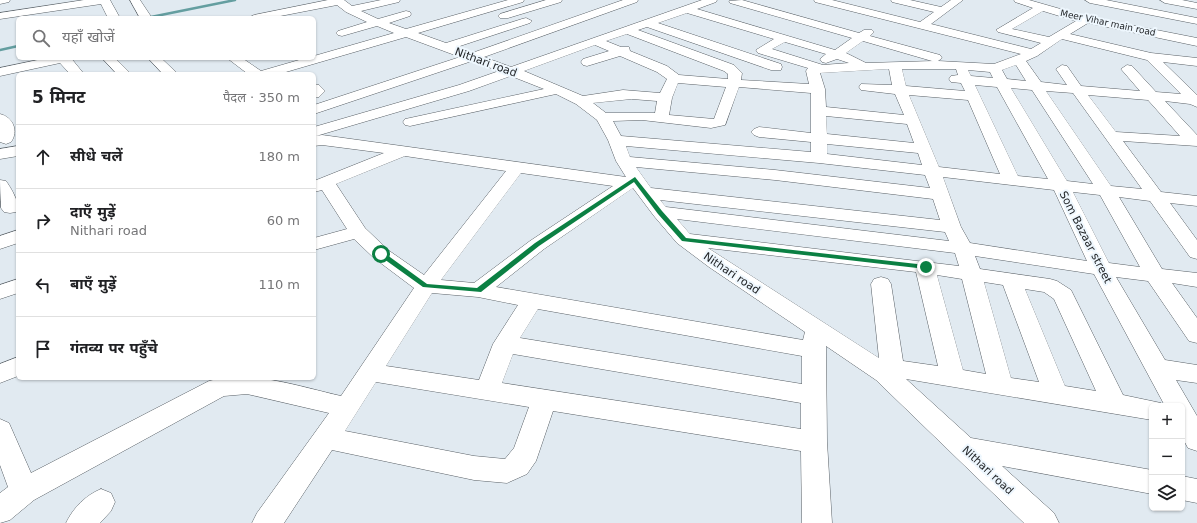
<!DOCTYPE html>
<html lang="hi">
<head>
<meta charset="utf-8">
<style>
  body { margin:0; font-family:"DejaVu Sans","Noto Sans Devanagari",sans-serif; background:#f2f2f2; color:#202124 }
  .controls { position:absolute; right:12px; bottom:12px; display:grid; overflow:hidden; border-radius:6px; box-shadow:0 1px 3px #0004 }
  .controls button { width:36px; height:36px; display:grid; place-items:center; padding:0; border:0; border-bottom:1px solid #e0e0e0; background:#fff; color:#202124; font:20px sans-serif }
  .stop { position:absolute; width:12px; height:12px; margin:-9px; border:3px solid #0b8043; border-radius:50%; background:#fff }
  .stop.end { background:#0b8043; border-color:#fff; box-shadow:0 1px 4px #0008 }
  .list { margin:0; padding:0; list-style:none }
  h2 { display:flex; justify-content:space-between; align-items:center; height:52px; margin:0; padding:0 16px; font-size:17px }
  h2 small { font-size:13px; font-weight:400; color:#757577 }
  .list li { display:grid; grid-template-columns:26px 1fr auto; gap:12px; align-items:center; box-sizing:border-box; height:64px; padding:0 16px; border-top:1px solid #e0e0e0 }
  .list b { display:block; font-size:15px; white-space:nowrap }
  .list p { margin:0; font-size:13px; white-space:nowrap; color:#757577 }
  .list em { font-size:13px; font-style:normal; color:#757577 }
  .icon { flex:none; width:22px; height:22px; fill:none; stroke:currentColor; stroke-width:2; stroke-linecap:round; stroke-linejoin:round }
  .map { position:relative; flex:none; width:1197px; height:523px; overflow:hidden }
  .search { position:absolute; background:#fff; box-shadow:0 1px 3px #0004; left:16px; top:16px; width:300px; height:44px; display:flex; align-items:center; gap:10px; box-sizing:border-box; padding:0 14px; border-radius:6px; color:#757577; font-size:15px }
  .panel { position:absolute; background:#fff; box-shadow:0 1px 3px #0004; left:16px; top:72px; width:300px; height:308px; border-radius:6px }
  .map>svg:first-child { display:block }
  .lines { fill:none; stroke-linecap:round; stroke-linejoin:round }
  .stream { stroke:#649ea0; stroke-width:2.5 }
  .minor-casing { stroke:#596066; stroke-width:1 }
  .minor { fill:#fff; fill-rule:evenodd }
  .route { fill:#0b8043 }
  .labels { text-anchor:middle; stroke-width:4; stroke-linejoin:round; paint-order:stroke }
  .far-street-label { font-size:9px; fill:#222528; stroke:#eef7fe }
  .street-label { font-size:11px; fill:#222528; stroke:#eef7fe }
</style>
</head>
<body>
<div class="map">
<svg width="1197" height="523" viewBox="0 0 1197 523">
  <rect width="100%" height="100%" fill="#e1eaf1"/>
  <g class="lines">
    <!-- stream -->
    <g class="stream">
      <polyline points="146,18 235,0"/>
      <polyline points="0,50 18,46"/>
    </g>
    <!-- minor casing -->
    <g class="minor-casing">
      <g id="minor">
        <polygon points="0,0 10,0 9,2 0,4"/>
        <polygon points="84,0 110,0 120,18 108,18 101,4 0,19 0,13"/>
        <polygon points="130,0 140,0 152,18 140,18"/>
        <path d="M328,0H344L352,6L381,0H400L399,2L361,11L378,19L406,11L410,12L411,14L410,16L389,23L406,29L508,0H524L523,2L418,33L446,43L522,19L526,18L532,21L530,23L457,47L472,53L623,0H638L637,2L484,57L511,67L702,0H717L716,2L697,9L835,50L852,38L730,3L729,1L742,0L859,33L864,30H872L874,32L870,36L940,55L942,58L938,61L994,64L1021,54L815,2L814,0H832L920,22L934,12L892,2L891,0H910L941,7L951,0H963L931,24L1031,49L1041,43L998,32L996,30L1033,8L1015,2L1014,0H1029L1085,16L1197,38V46L1088,23L1070,34L1151,53L1197,58V66L1163,62L1197,95V107L1190,104L1165,101L1197,135V146L1123,141L1161,192L1197,196V206L1170,203L1197,240V259L1190,257L1150,201L1119,197L1162,269L1197,273V287L1172,283L1197,318V343L1189,341L1148,281L1116,277L1165,360L1197,365V383L1176,380L1197,416V451L1188,448L1182,437V406H1165L1094,274L975,256L980,269L1050,279L1057,281L1071,290L1123,395L1161,403L1163,406H1152V420L906,379L971,438L1152,470V494L1002,466L1054,513L1059,523H1024L876,380L826,346L827,442L832,523H802L801,451L553,411L536,461L527,474L507,483L474,480L332,450L284,523H252L257,513L329,413L247,394L224,396L34,500L10,520L0,523V493L8,487L0,465V419L9,423L31,473L209,381C249,369 301,387 341,396L414,288L374,258L354,239L314,250V238L347,229L322,190L314,192V181L384,153L322,145L314,146V127L459,85L499,71L472,61L314,114V105L460,57L406,37L279,74H248L227,58H242L261,71L306,58H314V56L394,33L377,26L342,36L338,35L336,33L338,31L367,22L346,12L337,5L270,18H248L254,15ZM1043,11L1076,21L1049,37L1012,29ZM687,13L774,39L756,50L758,53L808,68L806,71L809,84L741,80L742,73L734,65L638,30L647,27L771,70H781L782,67L781,64L658,23ZM627,34L724,71L728,74V79L679,75L667,66L630,51L629,47H621L606,41ZM1062,39L1147,60L1181,94L1156,92L1132,66L1127,65L1121,69L1140,91L1081,86L1067,66L1062,65L1056,69L1067,85L1041,82L1026,61L1037,56ZM863,41L932,61H934L866,63L846,53ZM785,42L826,54L820,59L822,62L826,63L837,59L849,63L823,65L772,49ZM595,45L609,51L583,59L581,62L583,65L587,66L620,56L657,72L667,79L660,93L623,90L583,96L524,71ZM1016,65L1026,81L1007,79L1002,70ZM889,69L892,85L861,84L859,87L861,90L895,94L904,115L826,107L825,89L820,73ZM902,69H956L958,75L951,76L949,79L951,82L961,83L965,91L906,86ZM968,70L990,72L993,78L971,76ZM511,76L544,89L410,118L405,119L403,122L405,125L410,126L556,94L576,104L597,120L608,140L616,161L626,177L322,135L316,136L469,91ZM678,83L726,87L714,119L669,115L672,98ZM975,85L997,87L1048,179L1018,176ZM739,87L811,93V133L759,127L754,129L751,132L754,135L759,137L811,142V152L621,136L613,121L642,120L711,128L725,125ZM1011,88L1032,90L1093,184L1067,181ZM1046,91L1073,93L1142,189L1111,186ZM909,95L968,100L1000,174L939,167ZM1088,95L1148,100L1180,136L1116,132ZM632,99L657,101L655,113H606L593,103ZM826,116L907,124L914,143L827,134ZM827,144L918,153L922,165L827,154ZM626,146L819,163L925,175L930,188L775,170L630,157ZM405,156L506,171L424,275L388,250L365,228L336,184ZM636,167L775,180L933,199L940,220L651,188ZM521,173L613,186L530,241L474,283L441,280ZM943,177L1054,190L1087,261L970,243L961,227ZM633,188L654,216L677,243L709,267L805,332L803,340L496,287L544,249ZM1073,192L1100,195L1140,267L1109,263ZM660,200L945,232L949,241L666,207ZM677,219L955,253L959,266L690,234ZM708,248L916,272L938,366L903,361L891,284L888,279L881,277L874,279L871,284L879,358ZM937,275L962,279L986,374L963,370ZM984,282L1003,285L1039,382L1011,378ZM1025,289L1044,292L1054,299L1096,391L1065,386ZM432,293L478,297L518,305L493,344L479,380L386,366ZM538,309L802,356V384L520,338ZM513,354L801,403V429L502,383ZM376,382L529,407L514,448L505,459L474,456L345,431Z"/>
        <polygon points="546,0 562,0 561,2 508,18 500,18 498,16 500,14"/>
        <polygon points="1085,0 1106,0 1197,18 1197,24 1090,3"/>
        <polygon points="1160,0 1182,0 1197,3 1197,9 1165,3"/>
        <polygon points="47,58 71,58 84,74 70,74 60,63 0,76 0,68"/>
        <polygon points="102,58 115,58 131,74 117,74"/>
        <polygon points="148,58 161,58 178,74 163,74"/>
        <polygon points="314,84 319,85 325,91 319,97 314,98"/>
        <path d="M0,114C13,117 19,131 11,142L6,144L0,142Z"/>
        <polygon points="18,146 18,156 0,159 0,149"/>
        <path d="M0,180L6,181C11,188 21,204 16,212L10,213L4,212L1,208Z"/>
        <polygon points="18,230 18,243 0,249 0,236"/>
        <polygon points="18,279 18,293 0,299 0,285"/>
        <polygon points="18,357 18,376 0,383 0,364"/>
        <polygon points="1182,476 1197,479 1197,503 1182,500"/>
        <path d="M101,489L111,493L115,502L111,511L100,523H66C73,508 86,495 101,489Z"/>
      </g>
    </g>
    <!-- minor -->
    <use href="#minor" class="minor"/>
  </g>
  <!-- route -->
  <polygon class="route" points="635,177 662,211 686,238 926,265 929,267 926,269 682,241 658,214 634,182 539,246 481,292 423,287 377,254 383,252 427,284 477,288 535,243"/>
  <g class="labels">
    <!-- far-street labels -->
    <g class="far-street-label">
      <text transform="translate(1108 23) rotate(12)" y="3">Meer Vihar main road</text>
    </g>
    <!-- street labels -->
    <g class="street-label">
      <text transform="translate(486 62) rotate(20)" y="4">Nithari road</text>
      <text transform="translate(1086 237) rotate(63)" y="4">Som Bazaar street</text>
      <text transform="translate(732 273) rotate(34)" y="4">Nithari road</text>
      <text transform="translate(988 470) rotate(43)" y="4">Nithari road</text>
    </g>
  </g>
</svg>
<div class="controls">
<button>+</button>
<button>−</button>
<button><svg class="icon" aria-label="layers" viewBox="0 0 24 24"><path d="M12 4l9 5-9 5-9-5zM3 14l9 5 9-5"/></svg></button>
</div>
<div class="stop" style="left:381px;top:254px"></div>
<div class="stop end" style="left:926px;top:267px"></div>
<div class="search"><svg class="icon" aria-label="search" viewBox="0 0 24 24"><circle cx="10" cy="10" r="6"/><path d="M15 15l6 6"/></svg>यहाँ खोजें</div>
<section class="panel">
<h2>5 मिनट<small>पैदल · 350 m</small></h2>
<ul class="list">
<li><svg class="icon" aria-label="ahead" viewBox="0 0 24 24"><path d="M12 20V5M6 11l6-6 6 6"/></svg><div><b>सीधे चलें</b></div><em>180 m</em></li>
<li><svg class="icon" aria-label="right" viewBox="0 0 24 24"><path d="M7 20v-9h11M14 6l5 5-5 5"/></svg><div><b>दाएँ मुड़ें</b><p>Nithari road</p></div><em>60 m</em></li>
<li><svg class="icon" aria-label="left" viewBox="0 0 24 24"><path d="M17 20v-9H6M10 6l-5 5 5 5"/></svg><div><b>बाएँ मुड़ें</b></div><em>110 m</em></li>
<li><svg class="icon" aria-label="arrive" viewBox="0 0 24 24"><path d="M6 21V4h12l-3 4 3 4H6"/></svg><div><b>गंतव्य पर पहुँचे</b></div></li>
</ul>
</section>
</div>
</body>
</html>
